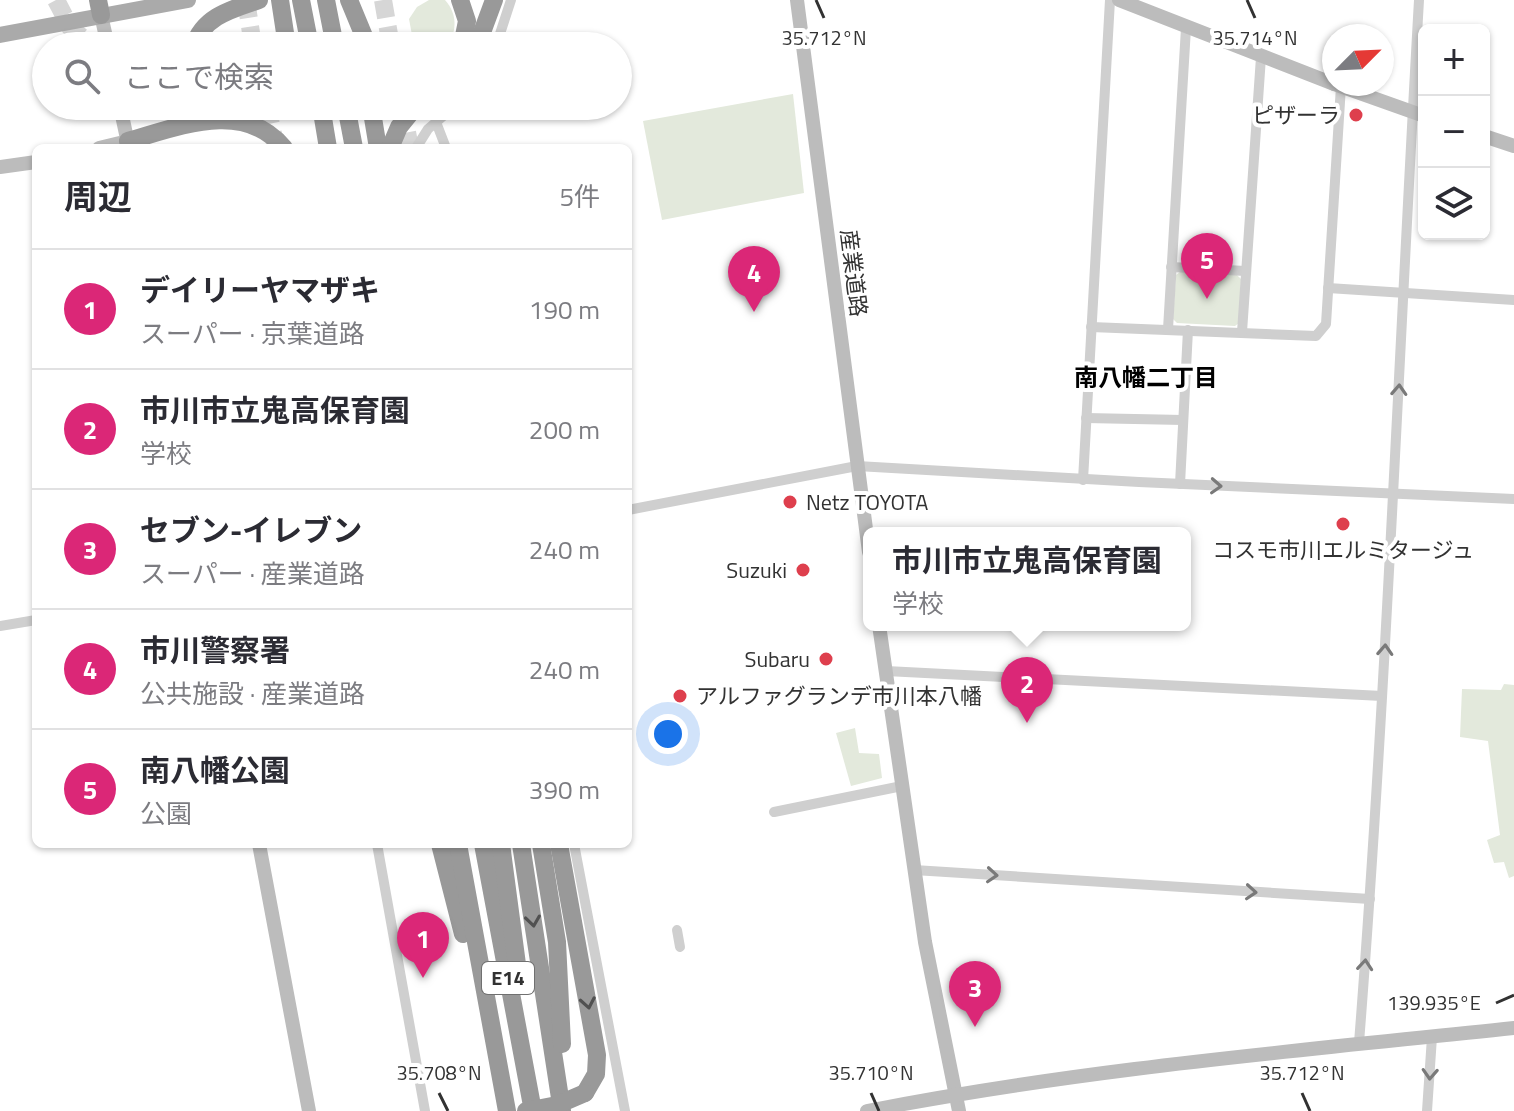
<!DOCTYPE html>
<html lang="ja">
<head>
<meta charset="utf-8">
<style>
  body { margin:0; font-family:"Titillium Web","Noto Sans JP",sans-serif; background:#f2f2f3; color:#2b2b33 }
  .controls { position:absolute; right:24px; top:24px; display:grid; overflow:hidden; border-radius:12px; box-shadow:0 2px 6px #0004 }
  .controls button { width:72px; height:72px; display:grid; place-items:center; padding:0; border:0; border-bottom:2px solid #e1e1e2; background:#fff; color:#2b2b33; font:40px sans-serif }
  .compass { position:absolute; left:1322px; top:24px; width:72px; height:72px; border-radius:50%; background:#fff; box-shadow:0 2px 6px #0004; rotate:66deg }
  .you { position:absolute; left:668px; top:734px; width:28px; height:28px; margin:-20px; border:6px solid #fff; border-radius:50%; background:#1a73e8; box-shadow:0 0 0 12px #1a73e833 }
  .badge { display:grid; place-items:center; width:52px; height:52px; border-radius:50%; background:#db2777; color:#fff; font-size:26px; font-weight:700 }
  .pin { position:absolute; translate:-50% -66px; filter:drop-shadow(0 2px 4px #0008) }
  .pin::after { content:''; position:absolute; top:42px; width:28px; height:24px; background:inherit; clip-path:polygon(0 0,100% 0,50% 100%) }
  .popup { position:absolute; left:863px; top:527px; width:328px; height:104px; box-sizing:border-box; display:grid; place-content:center; border-radius:12px; background:#fff; filter:drop-shadow(0 2px 6px #0005); font-size:26px; white-space:nowrap; color:#7c7c81 }
  .popup b { font-size:30px; color:#2b2b33 }
  .popup::after { content:''; position:absolute; left:50%; top:100%; margin-left:-16px; border:16px solid transparent; border-top-color:#fff }
  .list { margin:0; padding:0; list-style:none }
  h2 { display:flex; justify-content:space-between; align-items:center; height:104px; margin:0; padding:0 32px; font-size:34px }
  h2 small { font-size:26px; font-weight:400; color:#7c7c81 }
  .list li { display:grid; grid-template-columns:52px 1fr auto; gap:24px; align-items:center; box-sizing:border-box; height:120px; padding:0 32px; border-top:2px solid #e1e1e2 }
  .list b { display:block; font-size:30px; white-space:nowrap }
  .list p { margin:0; font-size:26px; white-space:nowrap; color:#7c7c81 }
  .list em { font-size:26px; font-style:normal; color:#7c7c81 }
  .icon { flex:none; width:44px; height:44px; fill:none; stroke:currentColor; stroke-width:2; stroke-linecap:round; stroke-linejoin:round }
  .map { position:relative; flex:none; width:1514px; height:1111px; overflow:hidden }
  .search { position:absolute; background:#fff; box-shadow:0 2px 6px #0004; left:32px; top:32px; width:600px; height:88px; display:flex; align-items:center; gap:20px; box-sizing:border-box; padding:0 28px; border-radius:44px; color:#7c7c81; font-size:30px }
  .panel { position:absolute; background:#fff; box-shadow:0 2px 6px #0004; left:32px; top:144px; width:600px; height:704px; border-radius:12px }
  .map>svg:first-child { display:block }
  .green { fill:#e3e9dc }
  .lines { fill:none; stroke-linecap:round; stroke-linejoin:round }
  .highway-tunnel { stroke:#d6d6d6; stroke-width:18; stroke-dasharray:18 9; stroke-linecap:butt }
  .street { stroke:#cfcfcf; stroke-width:10 }
  .secondary { stroke:#bcbcbc; stroke-width:14 }
  .primary { stroke:#aaa; stroke-width:16 }
  .highway { stroke:#999; stroke-width:18 }
  .highway-bridge { stroke:#999; stroke-width:18 }
  .oneway { stroke:#797979 }
  .oneway2 { stroke:#515151 }
  .ticks { fill:none; stroke:#323232; stroke-width:3 }
  .poi-dot { fill:#de3f4d; stroke:#fff; stroke-width:3 }
  .labels { text-anchor:middle; stroke-width:8; stroke-linejoin:round; paint-order:stroke }
  .shield { fill:#fff; stroke:#707070; stroke-width:2 }
  .shield-label { font-size:20px; font-weight:bold; fill:#323232 }
  .poi-label { font-size:22px; fill:#323232; stroke:#fff; text-anchor:end }
  .street-label { font-size:22px; fill:#323232; stroke:#fff }
  .neighbourhood-label { font-size:24px; font-weight:bold; fill:#000; stroke:#fff }
  .ticks-label { font-size:20px; text-anchor:middle; fill:#323232; stroke:#fff; stroke-width:8; stroke-linejoin:round; paint-order:stroke }
</style>
</head>
<body>
<div class="map">
<svg width="1514" height="1111" viewBox="0 0 1514 1111">
  <rect width="100%" height="100%" fill="#fff"/>
  <!-- green -->
  <g class="green">
    <path d="M429,0H445C458,15 456,29 449,46H414L409,19L417,7Z"/>
    <polygon points="793,94 804,193 662,220 643,121"/>
    <polygon points="1180,272 1237,275 1241,279 1239,323 1235,326 1177,323 1173,319 1176,275"/>
    <polygon points="1504,684 1514,685 1514,876 1509,878 1504,862 1494,863 1487,840 1500,835 1488,741 1460,737 1462,689 1501,690"/>
    <polygon points="855,728 859,753 879,754 882,778 851,786 836,733"/>
  </g>
  <g class="lines">
    <!-- highway-tunnel -->
    <g class="highway-tunnel">
      <polyline points="56,0 70,27 92,46"/>
      <polyline points="246,0 253,46"/>
      <polyline points="383,0 391,46"/>
      <polyline points="267,106 276,148"/>
      <polyline points="402,106 410,148"/>
    </g>
    <!-- street -->
    <g class="street">
      <polyline points="496,46 511,0"/>
      <polyline points="436,122 446,148"/>
      <polyline points="416,148 428,129 455,106"/>
      <polyline points="1171,267 1245,271"/>
      <polyline points="1328,288 1514,300"/>
      <polyline points="1091,327 1316,336 1326,324 1341,86"/>
      <polyline points="1168,329 1186,28"/>
      <polyline points="1242,332 1261,57"/>
      <polyline points="1086,418 1183,420"/>
      <polyline points="1083,480 1110,0"/>
      <polyline points="1180,484 1188,330"/>
      <polyline points="628,510 857,466 1139,482 1514,499"/>
      <polyline points="0,626 36,620"/>
      <polyline points="886,671 1382,696"/>
      <polyline points="774,812 902,786"/>
      <polyline points="377,844 425,1111"/>
      <polyline points="574,844 625,1111"/>
      <polyline points="914,870 1370,899"/>
      <polyline points="677,930 680,947"/>
      <path d="M1359,1043C1386,696 1399,348 1419,0"/>
      <polyline points="1427,1111 1432,1037"/>
    </g>
    <!-- secondary -->
    <g class="secondary">
      <polyline points="797,0 869,552"/>
      <polyline points="1119,0 1334,84"/>
      <polyline points="101,15 108,46"/>
      <polyline points="1334,84 1424,116"/>
      <polyline points="120,106 129,148"/>
      <polyline points="1484,136 1514,146"/>
      <polyline points="99,148 128,141"/>
      <polyline points="0,167 36,162"/>
      <polyline points="879,625 925,942 959,1111"/>
      <polyline points="259,844 309,1111"/>
      <path d="M867,1111C1081,1069 1297,1051 1514,1028"/>
    </g>
    <!-- primary -->
    <polyline class="primary" points="0,35 188,0"/>
    <!-- highway -->
    <g class="highway">
      <polyline points="98,0 101,15"/>
      <polyline points="280,0 287,46"/>
      <polyline points="301,0 310,46"/>
      <polyline points="326,0 335,46"/>
      <polyline points="349,0 368,46"/>
      <polyline points="460,0 467,21 462,46"/>
      <path d="M194,46C203,16 233,9 259,0"/>
      <polyline points="477,46 494,0"/>
      <polyline points="321,106 328,148"/>
      <polyline points="346,106 354,148"/>
      <polyline points="371,106 378,148"/>
      <path d="M128,141C178,127 244,99 284,148"/>
      <polyline points="390,148 399,127 416,106"/>
      <polyline points="440,844 463,934"/>
      <polyline points="458,844 507,1111"/>
      <polyline points="483,844 533,1111"/>
      <polyline points="501,844 518,972"/>
      <polyline points="521,844 562,1111"/>
      <polyline points="541,844 557,942 562,1044"/>
      <polyline points="559,844 597,1055 596,1074 585,1093"/>
    </g>
    <!-- highway-bridge -->
    <polyline class="highway-bridge" points="526,1111 557,1105 585,1093"/>
  </g>
  <!-- one-way arrows -->
  <defs><path id="oneway-chevron" d="M-2-3.5L2.5 0L-2 3.5" fill="none" stroke-width="1.6" stroke-linecap="round" stroke-linejoin="round" transform="scale(2)"/></defs>
  <g class="oneway">
    <use href="#oneway-chevron" transform="translate(1399 390) rotate(-87)"/>
    <use href="#oneway-chevron" transform="translate(1216 486) rotate(3)"/>
    <use href="#oneway-chevron" transform="translate(1385 650) rotate(-87)"/>
    <use href="#oneway-chevron" transform="translate(992 875) rotate(4)"/>
    <use href="#oneway-chevron" transform="translate(1251 892) rotate(4)"/>
    <use href="#oneway-chevron" transform="translate(1365 965) rotate(-85)"/>
    <use href="#oneway-chevron" transform="translate(1430 1074) rotate(93)"/>
  </g>
  <g class="oneway2">
    <use href="#oneway-chevron" transform="translate(533 921) rotate(82)"/>
    <use href="#oneway-chevron" transform="translate(588 1003) rotate(80)"/>
  </g>
  <!-- ticks -->
  <path class="ticks" d="M816,0L824,18M1247,0L1255,18M1496,1003L1514,995M439,1093L448,1111M871,1093L879,1111M1302,1093L1310,1111"/>
  <!-- markers -->
  <g class="poi-dot">
    <circle cx="1356" cy="115" r="8"/>
    <circle cx="790" cy="502" r="8"/>
    <circle cx="1343" cy="524" r="8"/>
    <circle cx="803" cy="570" r="8"/>
    <circle cx="826" cy="659" r="8"/>
    <circle cx="680" cy="696" r="8"/>
  </g>
  <g class="labels">
    <!-- shield labels -->
    <rect class="shield" x="482" y="962" width="52" height="32" rx="6"/>
    <g class="shield-label">
      <text x="508" y="985">E14</text>
    </g>
    <!-- poi labels -->
    <g class="poi-label">
      <text x="1340" y="123">ピザーラ</text>
      <text x="806" y="510" text-anchor="start">Netz TOYOTA</text>
      <text x="1343" y="558" text-anchor="middle">コスモ市川エルミタージュ</text>
      <text x="787" y="578">Suzuki</text>
      <text x="810" y="667">Subaru</text>
      <text x="696" y="704" text-anchor="start">アルファグランデ市川本八幡</text>
    </g>
    <!-- street labels -->
    <g class="street-label">
      <text transform="translate(854 273) rotate(83)" y="8">産業道路</text>
    </g>
    <!-- neighbourhood labels -->
    <g class="neighbourhood-label">
      <text x="1146" y="386">南八幡二丁目</text>
    </g>
  </g>
  <g class="ticks-label">
    <text x="824" y="45">35.712°N</text>
    <text x="1255" y="45">35.714°N</text>
    <text x="1434" y="1010">139.935°E</text>
    <text x="439" y="1080">35.708°N</text>
    <text x="871" y="1080">35.710°N</text>
    <text x="1302" y="1080">35.712°N</text>
  </g>
</svg>
<div class="controls">
<button>+</button>
<button>−</button>
<button><svg class="icon" aria-label="layers" viewBox="0 0 24 24"><path d="M12 4l9 5-9 5-9-5zM3 14l9 5 9-5"/></svg></button>
</div>
<svg class="compass" viewBox="-18 -18 36 36"><path d="M0-13l5 13h-10z" fill="#e53935"/><path d="M0 13l5-13h-10z" fill="#7c7c81"/></svg>
<div class="you"></div>
<div class="pin badge" style="left:423px;top:978px">1</div>
<div class="pin badge" style="left:1027px;top:723px">2</div>
<div class="popup"><b>市川市立鬼高保育園</b>学校</div>
<div class="pin badge" style="left:975px;top:1027px">3</div>
<div class="pin badge" style="left:754px;top:312px">4</div>
<div class="pin badge" style="left:1207px;top:299px">5</div>
<div class="search"><svg class="icon" aria-label="search" viewBox="0 0 24 24"><circle cx="10" cy="10" r="6"/><path d="M15 15l6 6"/></svg>ここで検索</div>
<section class="panel">
<h2>周辺<small>5件</small></h2>
<ul class="list">
<li><span class="badge">1</span><div><b>デイリーヤマザキ</b><p>スーパー · 京葉道路</p></div><em>190 m</em></li>
<li><span class="badge">2</span><div><b>市川市立鬼高保育園</b><p>学校</p></div><em>200 m</em></li>
<li><span class="badge">3</span><div><b>セブン-イレブン</b><p>スーパー · 産業道路</p></div><em>240 m</em></li>
<li><span class="badge">4</span><div><b>市川警察署</b><p>公共施設 · 産業道路</p></div><em>240 m</em></li>
<li><span class="badge">5</span><div><b>南八幡公園</b><p>公園</p></div><em>390 m</em></li>
</ul>
</section>
</div>
</body>
</html>
